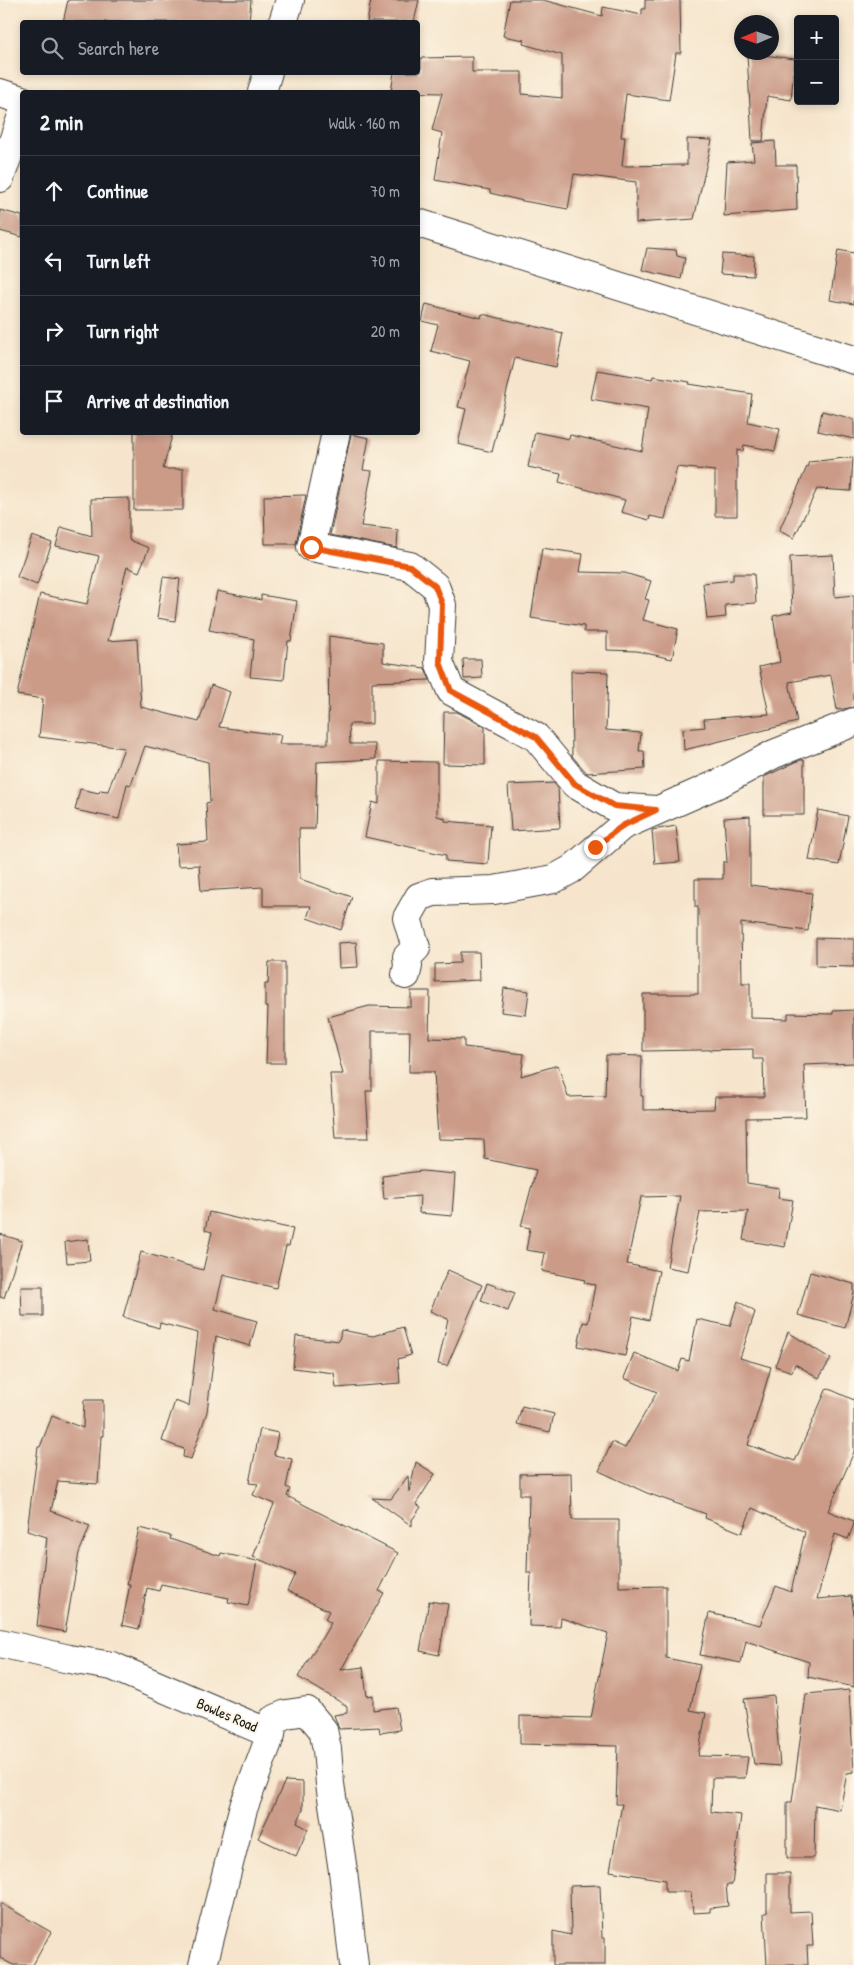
<!DOCTYPE html>
<html lang="en">
<head>
<meta charset="utf-8">
<style>
  body { margin:0; font-family:"Patrick Hand",sans-serif; background:#242831; color:#f1f3f6 }
  .controls { position:absolute; right:15px; top:15px; display:grid; overflow:hidden; border-radius:5px; box-shadow:0 2px 8px #0003 }
  .controls button { width:45px; height:45px; display:grid; place-items:center; padding:0; border:0; border-bottom:1px solid #363941; background:#171b24; color:#f1f3f6; font:25px sans-serif }
  .compass { position:absolute; left:734px; top:15px; width:45px; height:45px; border-radius:50%; background:#171b24; box-shadow:0 2px 8px #0003; rotate:268deg }
  .stop { position:absolute; width:15px; height:15px; margin:-11px; border:4px solid #ea580c; border-radius:50%; background:#fff }
  .stop.end { background:#ea580c; border-color:#fff; box-shadow:0 1px 5px #0008 }
  .list { margin:0; padding:0; list-style:none }
  h2 { display:flex; justify-content:space-between; align-items:center; height:65px; margin:0; padding:0 20px; font-size:21px }
  h2 small { font-size:16px; font-weight:400; color:#9ea1a6 }
  .list li { display:grid; grid-template-columns:32px 1fr auto; gap:15px; align-items:center; box-sizing:border-box; height:70px; padding:0 20px; border-top:1px solid #363941 }
  .list b { display:block; font-size:19px; white-space:nowrap }
  .list em { font-size:16px; font-style:normal; color:#9ea1a6 }
  .icon { flex:none; width:28px; height:28px; fill:none; stroke:currentColor; stroke-width:2; stroke-linecap:round; stroke-linejoin:round }
  .map { position:relative; flex:none; width:854px; height:1965px; overflow:hidden }
  .search { position:absolute; background:#171b24; box-shadow:0 2px 8px #0003; left:20px; top:20px; width:400px; height:55px; display:flex; align-items:center; gap:12px; box-sizing:border-box; padding:0 18px; border-radius:5px; color:#9ea1a6; font-size:19px }
  .panel { position:absolute; background:#171b24; box-shadow:0 2px 8px #0003; left:20px; top:90px; width:400px; height:345px; border-radius:5px }
  .map>svg:first-child { display:block }
  .building { fill:#cb9b88 }
  .lines { fill:none; stroke-linecap:round; stroke-linejoin:round }
  .minor-casing { stroke:#3d3a36; stroke-width:30 }
  .minor { stroke:#fff; stroke-width:28 }
  .route { stroke:#ea580c; stroke-width:6 }
  .labels { text-anchor:middle; stroke-width:4; stroke-linejoin:round; paint-order:stroke }
  .street-label { font-size:15px; fill:#1c1c1c; stroke:#fcf5e5 }
</style>
</head>
<body>
<div class="map">
<svg width="854" height="1965" viewBox="0 0 854 1965">
  <rect width="100%" height="100%" fill="#fcf5e5"/>
  <filter id="ink" filterUnits="userSpaceOnUse"><feTurbulence type="fractalNoise" baseFrequency=".02" numOctaves="2"/><feDisplacementMap in="SourceGraphic" scale="10" xChannelSelector="R" yChannelSelector="G"/><feConvolveMatrix kernelMatrix="1 2 1 2 8 2 1 2 1" color-interpolation-filters="sRGB"/></filter>
  <filter id="wash" filterUnits="userSpaceOnUse"><feTurbulence type="fractalNoise" baseFrequency=".0096" numOctaves="4" result="noise"/><feDisplacementMap in="SourceGraphic" scale="20" xChannelSelector="R" yChannelSelector="G"/><feGaussianBlur stdDeviation="1.12" result="paint"/><feColorMatrix in="noise" values="0 0 0 0 0 0 0 0 0 0 0 0 0 0 0 0 0 1.4 0 .05"/><feComposite in="paint" operator="in"/></filter>
  <g filter="url(#wash)">
    <rect width="100%" height="100%" fill="#f6e5cc"/>
    <g id="blocks">
      <!-- building -->
      <g class="building">
        <polygon points="68,0 251,0 249,22 63,22"/>
        <polygon points="371,0 419,0 414,22 367,22"/>
        <polygon points="510,0 543,0 602,16 603,7 642,15 642,9 645,9 645,0 680,0 681,53 676,53 669,100 626,94 621,137 625,137 622,166 687,165 687,139 712,140 694,219 636,223 636,182 574,174 568,209 523,201 490,193 490,190 435,180 442,133 432,130 442,93 391,92 394,72 421,72 421,58 472,57 472,72 522,72 522,94 562,98 562,55 523,44 524,40 503,36"/>
        <polygon points="747,53 795,59 791,100 767,96 763,141 752,141"/>
        <polygon points="775,141 776,165 796,165 797,210 724,216 727,162 754,160 752,143"/>
        <polygon points="0,210 22,216 22,237 0,231"/>
        <polygon points="647,248 676,250 677,256 685,258 681,279 642,270"/>
        <polygon points="838,250 854,253 854,304 830,300"/>
        <polygon points="722,254 754,256 753,276 720,274"/>
        <polygon points="426,304 481,318 482,314 563,333 556,367 515,358 492,452 458,444 466,409 458,407 470,361 431,351 438,325 422,321"/>
        <polygon points="597,370 652,379 653,376 690,382 689,384 752,394 748,422 780,429 775,451 744,445 743,451 737,450 737,516 715,516 715,471 677,467 665,519 650,516 649,520 621,512 625,500 559,482 561,474 528,467 535,432 569,439 570,435 642,451 648,409 591,399"/>
        <polygon points="822,411 854,419 854,439 818,431"/>
        <polygon points="134,432 173,432 163,469 183,469 183,510 134,510"/>
        <polygon points="351,434 369,438 363,470 372,471 361,526 398,530 397,548 330,535"/>
        <polygon points="853,457 851,491 817,489 794,538 779,531 809,462"/>
        <polygon points="306,495 296,544 265,544 264,496"/>
        <polygon points="129,498 129,540 149,548 139,572 127,567 108,641 137,639 141,707 199,722 211,685 230,692 219,727 281,735 279,744 328,744 329,636 383,643 383,662 425,668 430,680 372,682 372,724 349,724 350,744 375,744 376,759 317,762 315,829 299,829 300,879 352,897 341,930 307,918 311,906 263,906 263,887 201,891 199,865 178,866 176,844 208,842 206,803 210,802 208,762 145,746 131,785 127,784 119,819 75,810 80,789 99,793 100,790 108,791 124,748 39,737 43,699 17,695 40,594 87,604 99,556 56,546 61,527 92,536 91,499"/>
        <polygon points="32,536 52,543 37,585 17,577"/>
        <polygon points="542,548 583,554 580,572 625,573 651,581 645,599 649,600 643,620 678,629 672,659 637,651 607,650 607,632 584,632 584,626 531,618"/>
        <polygon points="833,555 835,597 854,595 854,707 837,710 831,675 789,682 797,722 684,750 683,729 705,727 704,719 769,714 759,667 780,662 773,616 792,612 790,557"/>
        <polygon points="733,574 754,574 756,603 725,605 726,617 707,619 703,583 733,580"/>
        <polygon points="163,577 180,579 175,621 157,618"/>
        <polygon points="217,591 261,600 261,595 297,601 291,641 288,641 284,680 250,677 254,639 209,630"/>
        <polygon points="463,659 481,659 482,678 464,679"/>
        <polygon points="571,671 608,672 606,730 641,733 639,751 644,751 645,769 587,773 572,756"/>
        <polygon points="444,712 457,712 485,727 485,765 443,764"/>
        <polygon points="800,760 804,760 804,815 764,815 764,777"/>
        <polygon points="379,761 437,762 437,816 445,818 445,821 491,825 488,864 446,861 446,855 365,837 372,802 379,804"/>
        <polygon points="554,783 558,788 560,828 511,831 508,785"/>
        <polygon points="818,810 848,816 839,865 809,860"/>
        <polygon points="750,816 750,885 812,893 808,931 741,923 742,983 750,983 750,1018 788,1019 788,1013 833,1014 833,1011 854,1010 854,1063 804,1065 806,1117 746,1118 747,1183 779,1188 778,1198 793,1200 785,1247 743,1240 748,1211 700,1212 688,1271 667,1267 680,1196 641,1197 627,1264 659,1271 649,1320 633,1316 625,1356 578,1346 583,1322 588,1323 595,1285 584,1283 585,1280 542,1271 545,1253 526,1250 530,1228 521,1226 536,1170 485,1159 484,1140 438,1139 434,1072 409,1072 410,1031 372,1031 372,1091 366,1091 369,1138 335,1138 330,1074 343,1074 328,1017 369,1006 411,1007 411,991 430,991 429,1038 464,1039 464,1047 524,1054 521,1076 558,1065 568,1097 605,1096 606,1055 642,1056 641,1096 643,1096 643,1110 714,1109 715,1097 764,1097 763,1059 753,1059 753,1049 643,1051 643,994 698,994 698,907 695,907 695,879 723,879 723,862 727,862 724,818"/>
        <polygon points="676,826 680,862 655,864 652,830"/>
        <polygon points="816,938 854,939 854,967 816,966"/>
        <polygon points="356,942 358,967 339,968 338,943"/>
        <polygon points="460,952 479,952 480,980 435,982 435,964 460,963"/>
        <polygon points="269,962 285,962 285,1063 266,1063 268,1007 265,1007 265,984 268,984"/>
        <polygon points="504,988 529,991 526,1015 501,1012"/>
        <polygon points="422,1171 455,1174 452,1216 419,1213 420,1196 384,1199 382,1176"/>
        <polygon points="209,1212 265,1225 266,1223 293,1229 289,1246 286,1246 276,1288 223,1275 215,1309 257,1321 250,1346 216,1336 207,1412 191,1459 183,1457 184,1449 162,1441 175,1401 189,1406 198,1333 160,1323 159,1328 123,1317 141,1252 203,1270 212,1232 205,1230"/>
        <polygon points="0,1234 22,1241 4,1298 0,1297"/>
        <polygon points="88,1239 90,1261 67,1263 65,1242"/>
        <polygon points="448,1270 482,1285 447,1366 438,1364 448,1319 430,1311"/>
        <polygon points="810,1272 854,1284 854,1293 845,1328 798,1315"/>
        <polygon points="487,1283 515,1293 508,1311 481,1301"/>
        <polygon points="21,1287 43,1287 43,1316 22,1316"/>
        <polygon points="738,1301 755,1312 740,1358 771,1367 748,1445 795,1461 827,1388 854,1400 854,1452 828,1511 854,1521 854,1524 848,1539 835,1534 817,1599 851,1596 854,1614 854,1687 808,1677 809,1662 746,1641 741,1663 700,1655 709,1613 760,1625 776,1586 791,1592 805,1532 752,1508 742,1533 705,1518 706,1514 647,1493 599,1471 612,1442 625,1448 657,1392 624,1378 634,1353 678,1371 682,1359 689,1361 697,1319 730,1326"/>
        <polygon points="403,1327 411,1355 398,1359 400,1383 336,1388 334,1373 293,1368 296,1336 339,1341 341,1330 373,1336"/>
        <polygon points="788,1332 831,1359 819,1378 795,1364 792,1372 775,1366"/>
        <polygon points="84,1400 103,1400 103,1436 101,1436 98,1484 58,1481 51,1511 90,1526 79,1553 65,1632 37,1626 47,1537 27,1531 38,1447 40,1447 52,1416 83,1428"/>
        <polygon points="522,1406 554,1414 550,1432 517,1424"/>
        <polygon points="260,1429 278,1433 274,1455 292,1459 286,1487 290,1489 287,1496 398,1553 379,1591 384,1593 341,1670 363,1667 367,1696 373,1695 373,1710 396,1707 400,1730 380,1733 379,1727 339,1729 334,1715 347,1713 347,1706 298,1677 331,1623 325,1619 329,1611 287,1591 295,1574 253,1557 274,1504 253,1495 258,1484 249,1483"/>
        <polygon points="416,1462 435,1474 416,1504 421,1507 412,1520 412,1526 372,1498 391,1499 408,1476 409,1492"/>
        <polygon points="571,1473 572,1520 619,1520 619,1587 666,1586 666,1658 700,1665 690,1710 706,1713 698,1756 748,1757 745,1778 712,1778 711,1812 741,1815 732,1885 726,1885 728,1906 710,1908 710,1912 693,1913 691,1892 665,1892 665,1880 610,1871 622,1804 616,1804 618,1746 520,1744 520,1716 591,1718 608,1633 561,1618 560,1627 529,1626 531,1573 527,1573 529,1495 520,1495 520,1474"/>
        <polygon points="139,1528 171,1536 170,1539 220,1556 221,1553 257,1561 248,1606 228,1602 229,1598 161,1584 159,1591 147,1588 139,1629 122,1625 130,1584 127,1584"/>
        <polygon points="429,1601 448,1604 439,1655 420,1651"/>
        <polygon points="849,1690 854,1772 847,1773 840,1810 815,1805 814,1858 787,1858 787,1802 792,1802 806,1694"/>
        <polygon points="774,1696 780,1766 754,1764 744,1699"/>
        <polygon points="285,1781 303,1782 303,1810 297,1823 308,1829 296,1856 258,1838"/>
        <polygon points="767,1873 790,1873 790,1912 811,1911 813,1946 807,1946 808,1965 767,1965 764,1913 767,1913"/>
        <polygon points="600,1885 602,1938 605,1938 605,1965 553,1965 553,1931 571,1935 570,1886"/>
        <polygon points="0,1903 51,1932 33,1965 13,1965 0,1958"/>
      </g>
    </g>
  </g>
  <g filter="url(#ink)">
    <use href="#blocks" fill-opacity="0" stroke="#3d3a36" stroke-width="1"/>
    <g class="lines">
      <!-- minor casing -->
      <g class="minor-casing">
        <g id="minor">
          <polyline points="283,22 290,0"/>
          <polyline points="262,92 268,72"/>
          <polyline points="0,93 22,100"/>
          <polyline points="0,178 22,116"/>
          <polyline points="418,223 854,360"/>
          <polyline points="336,432 311,547 410,566 435,586 442,605 439,662 451,691 536,737 575,784 614,807 656,810"/>
          <polyline points="406,975 408,966 407,957 416,948 407,918 419,897 433,892 494,890 554,879 572,869 622,826 720,783 774,754 854,722"/>
          <polyline points="0,1643 69,1659 112,1666 271,1734 273,1720 286,1714 307,1711 323,1730 327,1749 330,1784 343,1871 354,1965"/>
          <polyline points="203,1965 243,1809 271,1734"/>
        </g>
      </g>
      <!-- minor -->
      <use href="#minor" class="minor"/>
    </g>
  </g>
  <g class="lines" filter="url(#ink)">
    <!-- route -->
    <polyline class="route" points="311,547 410,566 435,586 442,604 440,662 451,691 536,737 575,784 614,806 656,810 622,826 595,847"/>
  </g>
  <g class="labels">
    <!-- street labels -->
    <g class="street-label">
      <text transform="translate(227 1715) rotate(23)" y="5">Bowles Road</text>
    </g>
  </g>
</svg>
<div class="controls">
<button>+</button>
<button>−</button>
</div>
<svg class="compass" viewBox="-18 -18 36 36"><path d="M0-13l5 13h-10z" fill="#e53935"/><path d="M0 13l5-13h-10z" fill="#9ea1a6"/></svg>
<div class="stop" style="left:311px;top:547px"></div>
<div class="stop end" style="left:595px;top:847px"></div>
<div class="search"><svg class="icon" aria-label="search" viewBox="0 0 24 24"><circle cx="10" cy="10" r="6"/><path d="M15 15l6 6"/></svg>Search here</div>
<section class="panel">
<h2>2 min<small>Walk · 160 m</small></h2>
<ul class="list">
<li><svg class="icon" aria-label="ahead" viewBox="0 0 24 24"><path d="M12 20V5M6 11l6-6 6 6"/></svg><div><b>Continue</b></div><em>70 m</em></li>
<li><svg class="icon" aria-label="left" viewBox="0 0 24 24"><path d="M17 20v-9H6M10 6l-5 5 5 5"/></svg><div><b>Turn left</b></div><em>70 m</em></li>
<li><svg class="icon" aria-label="right" viewBox="0 0 24 24"><path d="M7 20v-9h11M14 6l5 5-5 5"/></svg><div><b>Turn right</b></div><em>20 m</em></li>
<li><svg class="icon" aria-label="arrive" viewBox="0 0 24 24"><path d="M6 21V4h12l-3 4 3 4H6"/></svg><div><b>Arrive at destination</b></div></li>
</ul>
</section>
</div>
</body>
</html>
